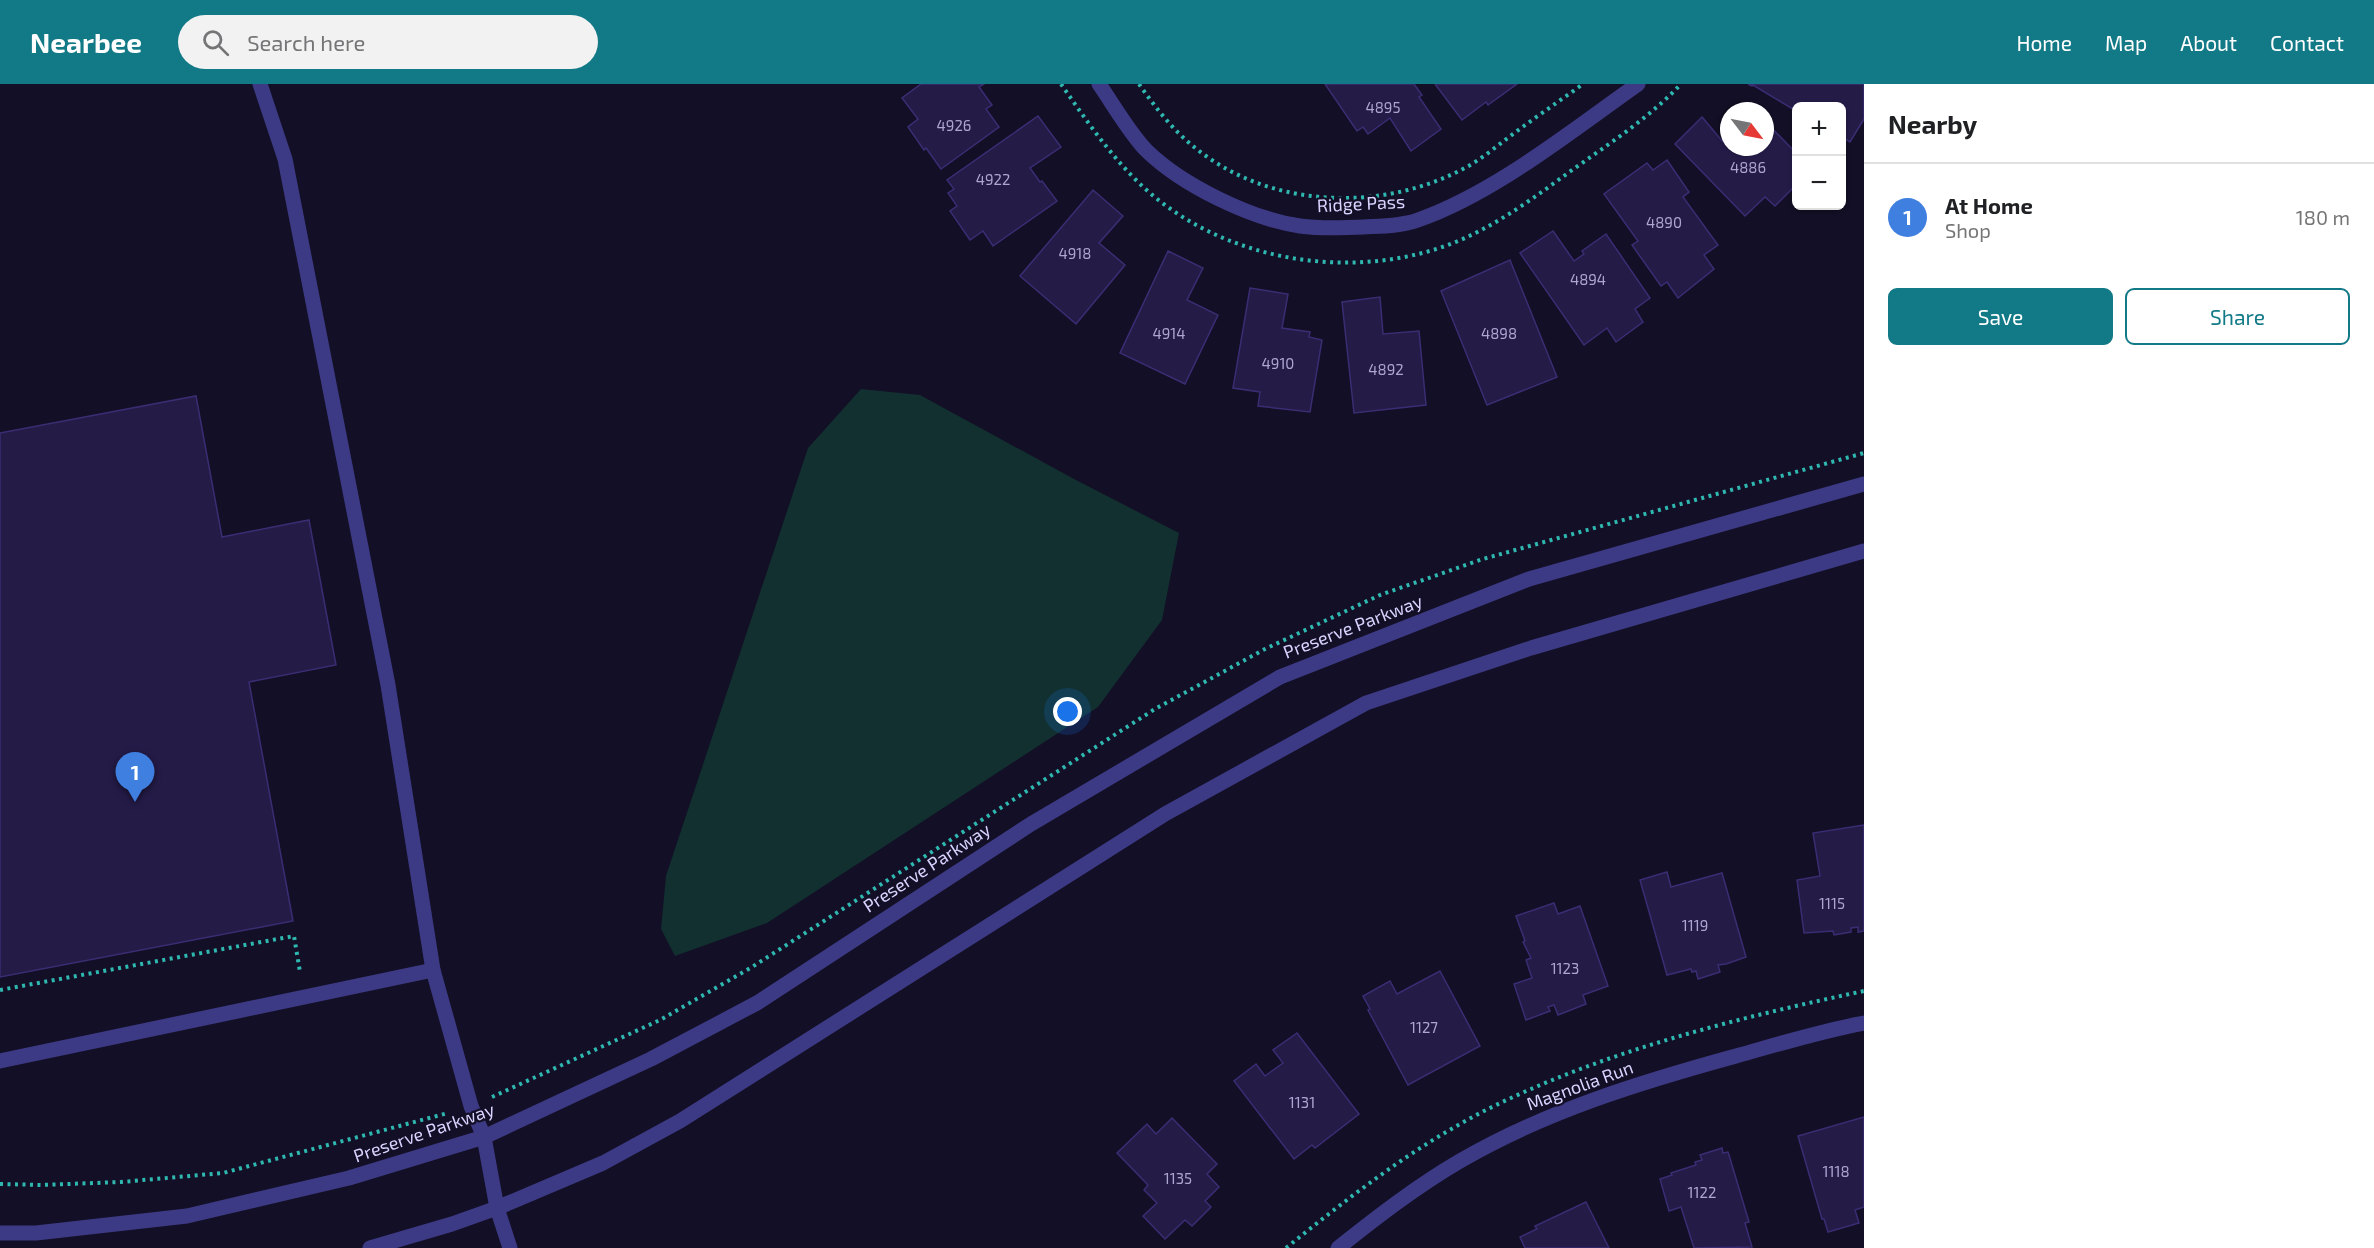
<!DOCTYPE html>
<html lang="en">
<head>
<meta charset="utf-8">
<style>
  body { margin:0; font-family:"Exo 2",sans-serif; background:#f2f2f2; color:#202124 }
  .controls { position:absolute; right:18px; top:18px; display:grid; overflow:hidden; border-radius:9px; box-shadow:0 2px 4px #0004 }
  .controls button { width:54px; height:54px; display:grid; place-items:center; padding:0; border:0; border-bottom:2px solid #e0e0e0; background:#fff; color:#202124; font:30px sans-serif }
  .compass { position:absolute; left:1720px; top:18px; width:54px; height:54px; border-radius:50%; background:#fff; box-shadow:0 2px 4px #0004; rotate:122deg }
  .you { position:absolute; left:1068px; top:628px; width:21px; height:21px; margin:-15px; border:4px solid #fff; border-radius:50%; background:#1a73e8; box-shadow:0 0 0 9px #1a73e833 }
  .badge { display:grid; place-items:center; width:39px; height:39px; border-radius:50%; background:#127987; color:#fff; font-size:20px; font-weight:700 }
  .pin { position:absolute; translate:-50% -50px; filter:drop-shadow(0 2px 3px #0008) }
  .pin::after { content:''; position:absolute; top:32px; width:21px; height:18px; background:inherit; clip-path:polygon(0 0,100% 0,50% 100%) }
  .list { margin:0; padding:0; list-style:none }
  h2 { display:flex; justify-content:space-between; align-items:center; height:78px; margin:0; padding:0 24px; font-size:26px }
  h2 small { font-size:20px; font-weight:400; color:#757577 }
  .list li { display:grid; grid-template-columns:39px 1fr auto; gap:18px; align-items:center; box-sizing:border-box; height:108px; padding:0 24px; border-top:2px solid #e0e0e0 }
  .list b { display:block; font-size:22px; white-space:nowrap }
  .list p { margin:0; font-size:20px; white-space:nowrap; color:#757577 }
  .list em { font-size:20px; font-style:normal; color:#757577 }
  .actions { display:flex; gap:12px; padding:18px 24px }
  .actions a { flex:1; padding:14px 0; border:2px solid #127987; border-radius:9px; text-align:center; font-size:21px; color:#127987 }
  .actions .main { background:#127987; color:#fff }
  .icon { flex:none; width:33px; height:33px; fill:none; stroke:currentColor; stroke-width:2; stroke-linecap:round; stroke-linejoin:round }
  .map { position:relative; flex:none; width:1864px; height:1164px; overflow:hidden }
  header { display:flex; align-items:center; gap:36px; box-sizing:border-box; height:84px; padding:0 30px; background:#127987; color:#fff }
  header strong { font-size:28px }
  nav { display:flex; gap:33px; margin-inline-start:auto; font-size:21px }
  .search { width:420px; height:54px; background:#f2f2f2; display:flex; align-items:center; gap:15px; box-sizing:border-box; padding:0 21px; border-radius:33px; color:#757577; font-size:22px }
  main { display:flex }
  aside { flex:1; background:#fff }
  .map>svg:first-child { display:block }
  .green { fill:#12302f }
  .building { fill:#241b47; stroke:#3b2d73; stroke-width:1.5 }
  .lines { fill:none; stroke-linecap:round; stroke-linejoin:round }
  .path { stroke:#2fb8b0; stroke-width:4; stroke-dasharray:3 4.5; stroke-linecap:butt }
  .minor { stroke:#3d3a85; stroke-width:15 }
  .labels { text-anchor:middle; stroke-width:4.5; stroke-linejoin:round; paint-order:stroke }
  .number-label { font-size:15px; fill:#aca6d1 }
  .street-label { font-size:18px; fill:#d9d4ff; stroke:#130f26 }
</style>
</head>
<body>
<header>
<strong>Nearbee</strong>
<div class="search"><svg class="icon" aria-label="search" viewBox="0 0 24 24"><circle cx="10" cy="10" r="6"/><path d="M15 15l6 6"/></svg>Search here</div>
<nav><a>Home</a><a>Map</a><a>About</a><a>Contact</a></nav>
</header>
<main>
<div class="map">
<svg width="1864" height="1164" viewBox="0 0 1864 1164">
  <rect width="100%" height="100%" fill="#130f26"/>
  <!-- green -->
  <polygon class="green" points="861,305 920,311 1074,395 1179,449 1162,536 1098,623 767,839 675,872 661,845 666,792 808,364"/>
  <!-- building -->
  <g class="building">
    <polygon points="921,0 984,0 979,3 992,21 986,25 999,43 941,85 926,64 924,66 908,43 918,35 902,14"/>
    <polygon points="1325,0 1414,0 1422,11 1419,13 1441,45 1411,67 1390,34 1368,50 1363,43 1357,47"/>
    <polygon points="1435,0 1517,0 1488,21 1486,18 1462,36"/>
    <polygon points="1748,0 1864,0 1864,35 1850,58 1842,53 1842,22 1796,22 1796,27 1753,1 1752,2"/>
    <polygon points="1038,32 1061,63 1030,84 1040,98 1042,97 1057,117 993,162 983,147 970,156 950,127 957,122 948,109 954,105 947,96"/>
    <polygon points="1702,33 1723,58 1729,52 1729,63 1765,63 1765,37 1796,69 1796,101 1775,122 1765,113 1745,132 1675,60"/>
    <polygon points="1667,76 1689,108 1683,113 1718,161 1704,171 1714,185 1678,214 1667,198 1661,202 1632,161 1638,157 1604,110 1647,79 1653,86"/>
    <polygon points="1093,106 1123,132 1099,159 1125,181 1076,240 1020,192"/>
    <polygon points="1553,147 1574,177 1584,170 1582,167 1606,150 1650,214 1635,225 1643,238 1616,258 1607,244 1584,261 1520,169"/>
    <polygon points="1168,167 1203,184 1187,216 1218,231 1185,300 1120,269"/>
    <polygon points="1510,176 1557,293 1487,321 1441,207"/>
    <polygon points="1250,204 1288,210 1282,244 1310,248 1309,253 1322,256 1310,328 1258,322 1260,308 1233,304"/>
    <polygon points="1380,213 1383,250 1419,247 1426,321 1354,329 1342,218"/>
    <polygon points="196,312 222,453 309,436 336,581 249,598 293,837 0,893 0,349"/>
    <polygon points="1864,741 1864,847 1858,848 1858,843 1851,844 1851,848 1834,851 1833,847 1804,849 1797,796 1820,792 1813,749"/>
    <polygon points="1667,788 1671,803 1722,789 1746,873 1726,880 1718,881 1720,888 1698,895 1696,887 1692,888 1691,885 1667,891 1640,796"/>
    <polygon points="1554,819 1558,830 1580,822 1608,902 1583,911 1586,920 1558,931 1554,921 1548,923 1550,927 1526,936 1514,900 1532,894 1526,876 1531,874 1523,858 1525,857 1516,832"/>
    <polygon points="1440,887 1480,962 1408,1001 1368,926 1370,925 1363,912 1390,897 1397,910"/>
    <polygon points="1297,949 1359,1030 1315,1064 1312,1061 1294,1075 1234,997 1256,980 1265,992 1283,979 1273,966"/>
    <polygon points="1864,1033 1864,1123 1855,1126 1859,1139 1828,1148 1824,1135 1822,1135 1798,1052"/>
    <polygon points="1172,1034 1217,1080 1207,1090 1219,1103 1205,1117 1211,1123 1192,1142 1185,1136 1165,1155 1143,1132 1157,1119 1144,1106 1148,1101 1117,1069 1147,1040 1156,1050"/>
    <polygon points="1722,1064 1723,1069 1728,1068 1729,1071 1749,1138 1745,1139 1752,1163 1694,1164 1681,1123 1669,1127 1660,1095 1672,1091 1671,1089 1696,1081 1695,1078 1702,1076 1700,1071"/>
    <polygon points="1586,1118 1609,1164 1525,1164 1520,1153 1537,1145 1535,1142"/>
  </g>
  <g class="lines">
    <!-- path -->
    <g class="path">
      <path d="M1061,0C1084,33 1107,67 1136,96C1210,170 1327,195 1426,168C1479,154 1524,121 1568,89C1607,61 1648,35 1681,0"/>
      <path d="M1139,0C1153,20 1168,40 1186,56C1263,126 1384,131 1472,80C1485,72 1497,62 1509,53C1533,35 1558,18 1583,0"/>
      <polyline points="0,906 294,852 300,888"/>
      <polyline points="492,1013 660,936 752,883 1155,625 1265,565 1380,511 1483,475 1864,369"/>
      <polyline points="0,1100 41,1101 121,1098 223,1089 448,1029"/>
      <path d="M1286,1164C1348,1114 1412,1064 1484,1027C1601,968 1736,934 1864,907"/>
    </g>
    <!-- minor -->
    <g class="minor">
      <polyline points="260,0 285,75 388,601 433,886 471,1022 484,1053 497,1124 510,1164"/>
      <path d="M1099,0C1113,20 1130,50 1147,67C1182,101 1251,135 1300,142C1321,145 1343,144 1364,143C1382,142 1401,142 1418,136C1495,109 1571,47 1638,0"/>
      <polyline points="0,977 433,886"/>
      <polyline points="0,1149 36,1149 187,1132 349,1094 484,1053 651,975 757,919 1031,740 1280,593 1529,495 1864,400"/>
      <polyline points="370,1164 452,1140 497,1124 603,1079 680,1037 1165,730 1366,619 1531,564 1864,467"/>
      <path d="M1338,1164C1377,1133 1417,1102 1460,1077C1546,1027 1641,998 1736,972C1779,960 1821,947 1864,939"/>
    </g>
  </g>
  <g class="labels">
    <!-- number labels -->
    <g class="number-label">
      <text x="1383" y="29">4895</text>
      <text x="954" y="47">4926</text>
      <text x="1748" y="89">4886</text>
      <text x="993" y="101">4922</text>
      <text x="1664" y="144">4890</text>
      <text x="1075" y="175">4918</text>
      <text x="1588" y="201">4894</text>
      <text x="1169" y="255">4914</text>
      <text x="1499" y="255">4898</text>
      <text x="1278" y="285">4910</text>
      <text x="1386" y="291">4892</text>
      <text x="1832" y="825">1115</text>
      <text x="1695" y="847">1119</text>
      <text x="1565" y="890">1123</text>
      <text x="1424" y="949">1127</text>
      <text x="1302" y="1024">1131</text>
      <text x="1836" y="1093">1118</text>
      <text x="1178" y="1100">1135</text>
      <text x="1702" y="1114">1122</text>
    </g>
    <!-- street labels -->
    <g class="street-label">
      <text transform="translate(1361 120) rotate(-3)" y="6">Ridge Pass</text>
      <text transform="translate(1353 543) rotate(-21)" y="6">Preserve Parkway</text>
      <text transform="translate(927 784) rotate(-33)" y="6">Preserve Parkway</text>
      <text transform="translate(1580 1002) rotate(-20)" y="6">Magnolia Run</text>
      <text transform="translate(424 1049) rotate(-19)" y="6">Preserve Parkway</text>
    </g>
  </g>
</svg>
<div class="controls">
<button>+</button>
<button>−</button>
</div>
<svg class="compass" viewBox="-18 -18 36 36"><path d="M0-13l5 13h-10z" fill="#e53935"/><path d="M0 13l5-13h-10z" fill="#757577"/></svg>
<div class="you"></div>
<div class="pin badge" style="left:135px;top:718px;background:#3f7fe0">1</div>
</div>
<aside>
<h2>Nearby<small></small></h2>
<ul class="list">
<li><span class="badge" style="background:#3f7fe0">1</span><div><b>At Home</b><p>Shop</p></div><em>180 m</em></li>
</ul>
<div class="actions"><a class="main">Save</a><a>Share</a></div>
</aside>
</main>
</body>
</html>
